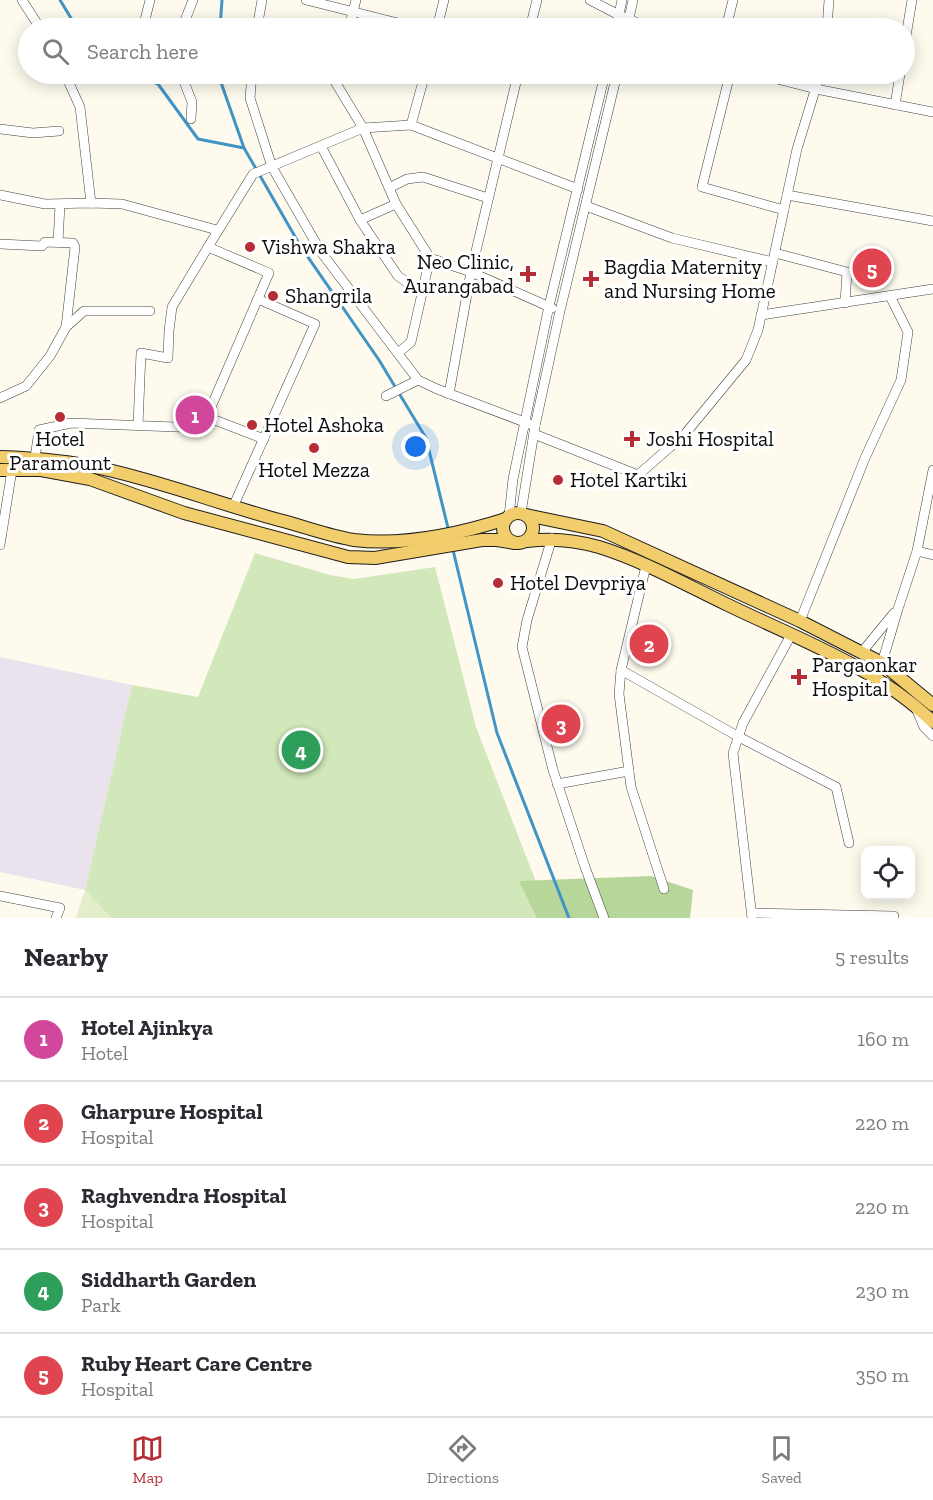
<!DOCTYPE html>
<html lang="en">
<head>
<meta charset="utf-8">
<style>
  body { margin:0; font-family:"Zilla Slab",serif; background:#f2f2f3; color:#2b2b33 }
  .controls { position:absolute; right:18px; bottom:18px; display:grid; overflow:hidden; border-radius:12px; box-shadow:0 3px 15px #0003 }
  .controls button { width:54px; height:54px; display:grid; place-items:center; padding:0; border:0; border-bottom:2px solid #e1e1e2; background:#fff; color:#2b2b33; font:30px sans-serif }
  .you { position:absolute; left:416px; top:447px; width:21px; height:21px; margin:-15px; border:4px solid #fff; border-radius:50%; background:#1a73e8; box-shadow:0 0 0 9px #1a73e833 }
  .badge { display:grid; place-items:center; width:39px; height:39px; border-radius:50%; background:#b62d36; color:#fff; font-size:20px; font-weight:700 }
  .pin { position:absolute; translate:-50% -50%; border:3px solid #fff; box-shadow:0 2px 6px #0006 }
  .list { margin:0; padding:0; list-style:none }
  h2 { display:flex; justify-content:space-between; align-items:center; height:78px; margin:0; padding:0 24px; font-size:26px }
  h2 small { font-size:20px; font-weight:400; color:#7c7c81 }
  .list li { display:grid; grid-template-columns:39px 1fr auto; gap:18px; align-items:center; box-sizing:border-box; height:84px; padding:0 24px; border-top:2px solid #e1e1e2 }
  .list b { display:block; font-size:22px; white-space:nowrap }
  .list p { margin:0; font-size:20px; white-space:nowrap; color:#7c7c81 }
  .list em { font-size:20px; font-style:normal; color:#7c7c81 }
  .icon { flex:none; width:33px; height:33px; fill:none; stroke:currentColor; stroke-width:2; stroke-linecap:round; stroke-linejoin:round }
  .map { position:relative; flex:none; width:933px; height:918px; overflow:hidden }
  .search { position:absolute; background:#fff; box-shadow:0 3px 15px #0003; left:18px; right:18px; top:18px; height:66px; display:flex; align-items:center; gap:15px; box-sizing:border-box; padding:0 21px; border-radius:33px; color:#7c7c81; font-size:22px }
  .sheet { height:498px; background:#fff }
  nav { display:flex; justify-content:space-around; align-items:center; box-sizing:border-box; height:84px; border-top:2px solid #e1e1e2; background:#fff; font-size:16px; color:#7c7c81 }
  nav a { display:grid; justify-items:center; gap:3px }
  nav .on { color:#b62d36 }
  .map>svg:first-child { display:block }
  .industrial { fill:#eae2ec }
  .green { fill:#d2e7ba }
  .forest { fill:#b7d79a }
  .pitch { fill:#e3eecb }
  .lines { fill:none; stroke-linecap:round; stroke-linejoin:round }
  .stream { stroke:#4194c6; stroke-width:3 }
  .minor-casing { stroke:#404040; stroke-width:10 }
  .major-casing { stroke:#1e1e1e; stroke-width:14 }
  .minor { stroke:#fff; stroke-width:9 }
  .major { stroke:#f1cd6b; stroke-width:12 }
  .poi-dot { fill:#b62d36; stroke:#fff; stroke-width:2 }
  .labels { text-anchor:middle; stroke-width:6; stroke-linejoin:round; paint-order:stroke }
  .poi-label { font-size:21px; fill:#0d0d0d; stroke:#fff; text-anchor:start }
</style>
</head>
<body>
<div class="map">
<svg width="933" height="918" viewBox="0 0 933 918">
  <rect width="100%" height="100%" fill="#fefbee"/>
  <!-- industrial -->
  <polygon class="industrial" points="0,657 132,685 85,890 0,872"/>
  <!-- green -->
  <polygon class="green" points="255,553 330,575 354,579 435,567 476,727 550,918 111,918 85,890 132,685 198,697"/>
  <!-- forest -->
  <polygon class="forest" points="651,876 693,890 690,918 537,918 519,881"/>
  <!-- pitch -->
  <polygon class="pitch" points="85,890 111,918 76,918"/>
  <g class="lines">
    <!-- stream -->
    <g class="stream">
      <polyline points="60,0 77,28"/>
      <polyline points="220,28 222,0"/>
      <polyline points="134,74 158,84 198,139 244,148 301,247 379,360 426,438 449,532"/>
      <polyline points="218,74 244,148"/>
      <polyline points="453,550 497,733 569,918"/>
    </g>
    <!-- minor casing -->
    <g class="minor-casing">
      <g id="minor">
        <polyline points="22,0 40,28"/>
        <polyline points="306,0 418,28"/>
        <polyline points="590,0 619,15 650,28"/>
        <polyline points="143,28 150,0"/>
        <polyline points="182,28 193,0"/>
        <polyline points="257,28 262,0"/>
        <polyline points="349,28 356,0"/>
        <polyline points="437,28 444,0"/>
        <polyline points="530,28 537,0"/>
        <polyline points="616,28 622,0"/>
        <polyline points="627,28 633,0"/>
        <polyline points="726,28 733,0"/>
        <polyline points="827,28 829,0"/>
        <polyline points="904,48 912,0"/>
        <polyline points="65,74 80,107 91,203"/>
        <polyline points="181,74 192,102 191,119"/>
        <polyline points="252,74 250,98 272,167 321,252 418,380 437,389 535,426"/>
        <polyline points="336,74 334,80 363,128 396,204 430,258 471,272 552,308"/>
        <polyline points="730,74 702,187 784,210"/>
        <polyline points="758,74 816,89 933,112"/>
        <polyline points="895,105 900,74"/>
        <polyline points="411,125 425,74"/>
        <polyline points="0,129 33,133 59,131"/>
        <polyline points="321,146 360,220 398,276 422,293"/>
        <polyline points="389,188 407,179 423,177 488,198"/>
        <polyline points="0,195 45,204 91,203 122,204 217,230"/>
        <polyline points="787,195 933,221"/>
        <polyline points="586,206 672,238 773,262"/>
        <polyline points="360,220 396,204"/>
        <polyline points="58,242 60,205"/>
        <polyline points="0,244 42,246 45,242 73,243 75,247 66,327"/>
        <polyline points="775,253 847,272 845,303"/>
        <polyline points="761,315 933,289"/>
        <polyline points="398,353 411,342 430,258"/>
        <polyline points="449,394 471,272 518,74"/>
        <polyline points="386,396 418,380"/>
        <polyline points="0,398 26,386 50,356 66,327 84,311 150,311"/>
        <polyline points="207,417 264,439"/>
        <polyline points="138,425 141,353 168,358 169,331 172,307 208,247"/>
        <polyline points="534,434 638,475 685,434 746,360 758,330 797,149 820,74"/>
        <polyline points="35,458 39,430 71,423 202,428 269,273 208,247 253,174 363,128 411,125 578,189"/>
        <polyline points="233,507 315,324 258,299"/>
        <polyline points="521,513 535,426 560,311 617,74"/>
        <polyline points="509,516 513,479 549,306 605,74"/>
        <polyline points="552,538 527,620 522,647 553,770 585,867 604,918"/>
        <polyline points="0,545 12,470"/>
        <polyline points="917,551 933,555"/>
        <polyline points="646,566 621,670 619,694 631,787 664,889"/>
        <polyline points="800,621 865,458 901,380 908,332 890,296"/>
        <polyline points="862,652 894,613"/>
        <polyline points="882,663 898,609 917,551 933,470"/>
        <polyline points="621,670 739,737 836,787 849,843"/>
        <polyline points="916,708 924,727 933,736"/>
        <polyline points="557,784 629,771"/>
        <polyline points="0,896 60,908 56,918"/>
        <polyline points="752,913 894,916"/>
        <polyline points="752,918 733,753 743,723 791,635"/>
      </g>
    </g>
    <!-- major casing -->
    <g class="major-casing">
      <g id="major">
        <path d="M0,457C35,458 70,461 104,469C163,482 220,504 279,520C303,526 329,536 354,540C404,546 459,534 506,519"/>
        <polyline points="0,470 41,470 90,479 184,513 348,557 375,558 482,540 497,540 515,543"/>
        <circle cx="518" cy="528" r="15"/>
        <polyline points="526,515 603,531 800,621 882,663 933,705"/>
        <path d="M527,541C551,538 575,540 599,547C644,561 686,585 728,605C798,639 876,667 933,722"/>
      </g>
    </g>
    <!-- minor -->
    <use href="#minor" class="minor"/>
    <!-- major -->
    <use href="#major" class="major"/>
  </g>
  <!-- markers -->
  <g class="poi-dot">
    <circle cx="250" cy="247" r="6"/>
    <path d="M525 265h6v6h6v6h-6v6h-6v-6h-6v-6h6z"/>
    <path d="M588 270h6v6h6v6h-6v6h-6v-6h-6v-6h6z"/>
    <circle cx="273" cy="296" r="6"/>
    <circle cx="60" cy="417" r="6"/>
    <circle cx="252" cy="425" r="6"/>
    <path d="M629 430h6v6h6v6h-6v6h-6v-6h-6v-6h6z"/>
    <circle cx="314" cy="448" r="6"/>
    <circle cx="558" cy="480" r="6"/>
    <circle cx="498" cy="583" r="6"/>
    <path d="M796 668h6v6h6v6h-6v6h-6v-6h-6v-6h6z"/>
  </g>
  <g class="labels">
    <!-- poi labels -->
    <g class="poi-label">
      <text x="262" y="254">Vishwa Shakra</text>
      <text x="514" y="269" text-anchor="end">Neo Clinic,<tspan x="514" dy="24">Aurangabad</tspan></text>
      <text x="604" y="274">Bagdia Maternity<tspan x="604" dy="24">and Nursing Home</tspan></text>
      <text x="285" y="303">Shangrila</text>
      <text x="264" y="432">Hotel Ashoka</text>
      <text x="60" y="446" text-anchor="middle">Hotel<tspan x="60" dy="24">Paramount</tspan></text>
      <text x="646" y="446">Joshi Hospital</text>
      <text x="314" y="477" text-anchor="middle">Hotel Mezza</text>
      <text x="570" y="487">Hotel Kartiki</text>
      <text x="510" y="590">Hotel Devpriya</text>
      <text x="812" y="672">Pargaonkar<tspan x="812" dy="24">Hospital</tspan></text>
    </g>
  </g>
</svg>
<div class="controls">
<button><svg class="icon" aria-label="locate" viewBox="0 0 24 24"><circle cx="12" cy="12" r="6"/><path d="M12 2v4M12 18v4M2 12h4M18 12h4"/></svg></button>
</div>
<div class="you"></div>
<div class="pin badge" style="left:195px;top:415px;background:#d1479c">1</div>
<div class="pin badge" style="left:649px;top:644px;background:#e0444e">2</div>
<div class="pin badge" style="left:561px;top:724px;background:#e0444e">3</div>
<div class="pin badge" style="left:301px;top:750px;background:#2e9e5b">4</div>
<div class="pin badge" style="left:872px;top:268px;background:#e0444e">5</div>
<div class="search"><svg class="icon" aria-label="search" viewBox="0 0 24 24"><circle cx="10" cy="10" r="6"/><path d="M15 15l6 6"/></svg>Search here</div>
</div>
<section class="sheet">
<h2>Nearby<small>5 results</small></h2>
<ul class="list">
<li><span class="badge" style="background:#d1479c">1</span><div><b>Hotel Ajinkya</b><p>Hotel</p></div><em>160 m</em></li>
<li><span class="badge" style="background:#e0444e">2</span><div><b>Gharpure Hospital</b><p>Hospital</p></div><em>220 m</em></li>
<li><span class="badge" style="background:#e0444e">3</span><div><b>Raghvendra Hospital</b><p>Hospital</p></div><em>220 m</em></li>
<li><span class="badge" style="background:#2e9e5b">4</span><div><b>Siddharth Garden</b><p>Park</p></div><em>230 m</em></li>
<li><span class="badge" style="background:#e0444e">5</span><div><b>Ruby Heart Care Centre</b><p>Hospital</p></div><em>350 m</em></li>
</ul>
</section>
<nav>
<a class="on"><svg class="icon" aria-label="map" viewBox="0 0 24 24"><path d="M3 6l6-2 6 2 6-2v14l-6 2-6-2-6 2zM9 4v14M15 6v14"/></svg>Map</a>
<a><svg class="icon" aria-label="directions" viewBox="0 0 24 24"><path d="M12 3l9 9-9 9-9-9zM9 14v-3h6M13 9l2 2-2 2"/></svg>Directions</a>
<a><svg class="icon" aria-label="saved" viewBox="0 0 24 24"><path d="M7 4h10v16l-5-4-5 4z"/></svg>Saved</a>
</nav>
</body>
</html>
